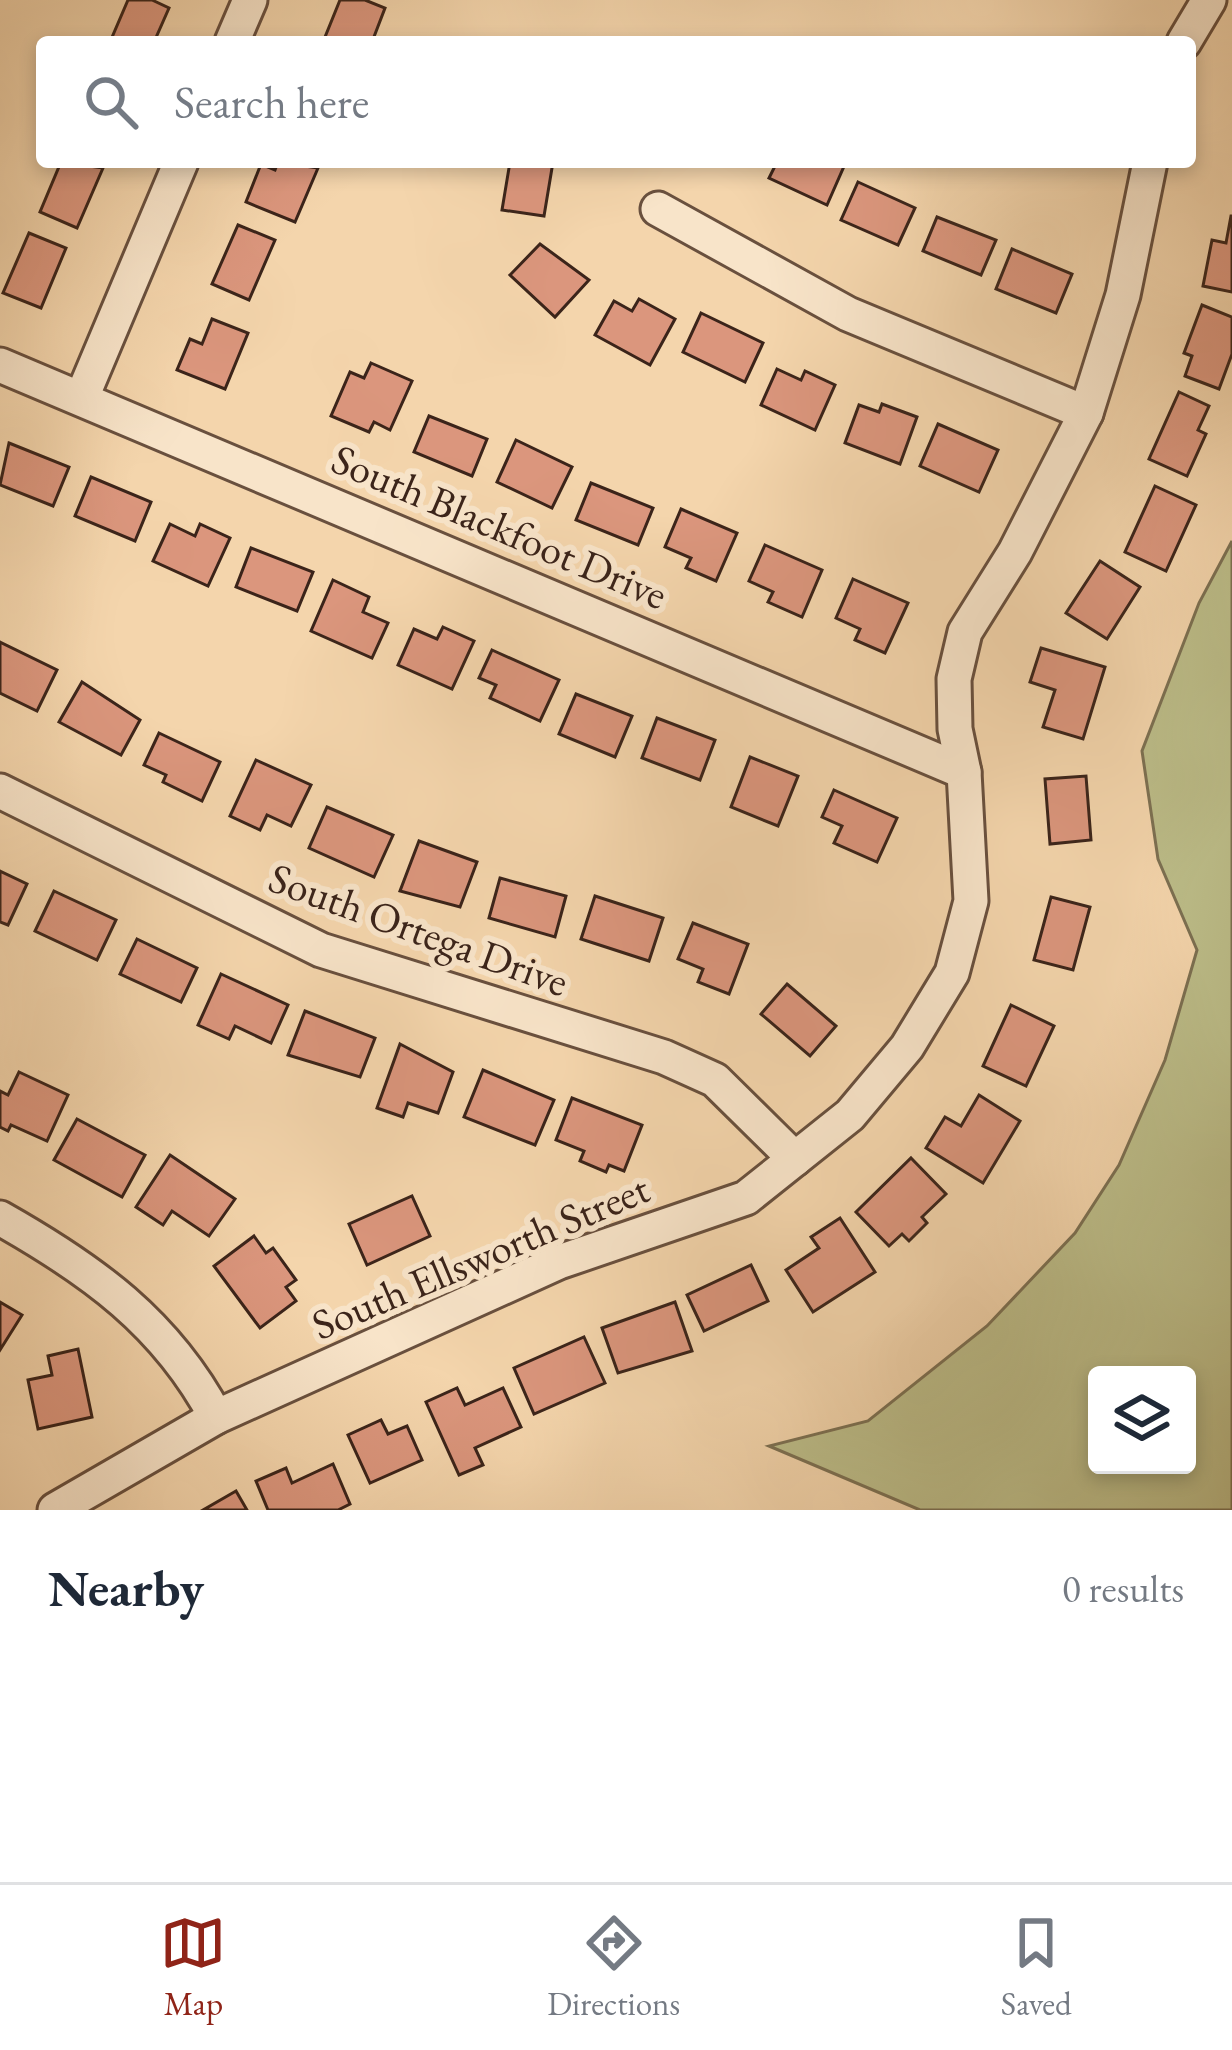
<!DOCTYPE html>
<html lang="en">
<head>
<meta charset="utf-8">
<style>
  body { margin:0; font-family:"EB Garamond",serif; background:#f6f6f7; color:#1f2937 }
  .controls { position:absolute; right:36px; bottom:36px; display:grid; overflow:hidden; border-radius:12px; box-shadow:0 6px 18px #0003 }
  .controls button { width:108px; height:108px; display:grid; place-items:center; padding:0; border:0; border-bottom:3px solid #e0e1e3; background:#fff; color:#1f2937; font:60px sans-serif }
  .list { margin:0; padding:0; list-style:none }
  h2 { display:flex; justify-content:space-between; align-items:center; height:156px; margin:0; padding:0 48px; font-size:51px }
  h2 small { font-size:39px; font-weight:400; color:#747a83 }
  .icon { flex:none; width:66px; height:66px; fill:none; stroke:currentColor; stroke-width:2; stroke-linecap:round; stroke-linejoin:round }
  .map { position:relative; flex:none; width:1232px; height:1510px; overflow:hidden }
  .search { position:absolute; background:#fff; box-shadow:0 6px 18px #0003; left:36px; right:36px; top:36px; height:132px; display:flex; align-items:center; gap:30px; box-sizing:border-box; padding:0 42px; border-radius:12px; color:#747a83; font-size:45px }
  .sheet { height:372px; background:#fff }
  nav { display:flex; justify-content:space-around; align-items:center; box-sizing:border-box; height:168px; border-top:3px solid #e0e1e3; background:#fff; font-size:33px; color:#747a83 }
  nav a { display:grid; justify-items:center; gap:6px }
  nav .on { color:#8f2418 }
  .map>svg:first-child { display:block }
  .green { fill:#bcbd89; stroke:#7c7052; stroke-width:3; fill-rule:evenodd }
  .building { fill:#db967d; stroke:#3b241a; stroke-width:3 }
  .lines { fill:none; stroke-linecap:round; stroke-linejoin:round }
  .minor-casing { stroke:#69503e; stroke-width:39 }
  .minor { stroke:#f8e4c9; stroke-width:33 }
  .labels { text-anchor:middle; stroke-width:12; stroke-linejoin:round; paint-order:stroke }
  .street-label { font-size:42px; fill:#3b241a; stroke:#f8e4c9 }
</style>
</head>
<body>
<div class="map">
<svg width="1232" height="1510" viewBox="0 0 1232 1510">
  <rect width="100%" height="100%" fill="#f4d5ac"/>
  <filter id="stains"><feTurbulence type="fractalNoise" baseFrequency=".00167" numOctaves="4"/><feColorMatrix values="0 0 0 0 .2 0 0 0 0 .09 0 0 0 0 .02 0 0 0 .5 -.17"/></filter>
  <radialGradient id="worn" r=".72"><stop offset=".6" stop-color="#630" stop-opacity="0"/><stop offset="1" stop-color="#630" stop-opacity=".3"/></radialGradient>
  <!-- green -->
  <path class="green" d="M1232,541V1510H920L769,1446L868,1421L987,1326L1075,1233L1119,1165L1165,1060L1197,950L1158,859L1142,751L1199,603ZM1097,1375H1187V1465H1097Z"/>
  <!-- building -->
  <g class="building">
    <polygon points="128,0 152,0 169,8 154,42 110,42"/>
    <polygon points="340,0 365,0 385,8 372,42 323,42"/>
    <polygon points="61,162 103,168 77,228 40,212"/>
    <polygon points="278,162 318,168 295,222 246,202 261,164 275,170"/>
    <polygon points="510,162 553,162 544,216 502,210"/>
    <polygon points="777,162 840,162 845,164 827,205 769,178"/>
    <polygon points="858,182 915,208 898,245 841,220"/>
    <polygon points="1231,216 1232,216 1232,292 1203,286 1212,240 1226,243"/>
    <polygon points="937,217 996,240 981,275 923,251"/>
    <polygon points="238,225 275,240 249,300 212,284"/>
    <polygon points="29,233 66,248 41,308 3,293"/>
    <polygon points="540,244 589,280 555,317 510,275"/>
    <polygon points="1012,249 1072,274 1056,313 996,289"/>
    <polygon points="639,299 675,319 650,365 595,335 614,301 632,311"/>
    <polygon points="1202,305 1232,317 1232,354 1219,389 1185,376 1192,356 1184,353"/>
    <polygon points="701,313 763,343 745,382 683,352"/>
    <polygon points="212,319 248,333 225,389 177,370 190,339 202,344"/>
    <polygon points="371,363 412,381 390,430 374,422 369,432 331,416 350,372 364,378"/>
    <polygon points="777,369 801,380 805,371 835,385 815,430 761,405"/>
    <polygon points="1179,392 1209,406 1198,430 1206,434 1187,476 1149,459"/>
    <polygon points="882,404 917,417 900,464 845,443 859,405 879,412"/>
    <polygon points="429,416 487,439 472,476 414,452"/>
    <polygon points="938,424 998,450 979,492 920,466"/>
    <polygon points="516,440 572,467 552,508 497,482"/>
    <polygon points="9,443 69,467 53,506 0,485"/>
    <polygon points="91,477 151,502 135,541 75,516"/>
    <polygon points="591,483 653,508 638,545 576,520"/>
    <polygon points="1155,486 1196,505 1166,571 1125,552"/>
    <polygon points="681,509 737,533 716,581 686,568 691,558 665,547"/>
    <polygon points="170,524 195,536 200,524 230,538 208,586 153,561"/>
    <polygon points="765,545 822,570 802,617 768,602 773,592 749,581"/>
    <polygon points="251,548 313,572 297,611 236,587"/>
    <polygon points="1100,561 1140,587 1107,639 1066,613"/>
    <polygon points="853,579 908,603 885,653 855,640 860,629 836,618"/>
    <polygon points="333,580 369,597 363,612 388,623 372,658 311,631"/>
    <polygon points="443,627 474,641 452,689 398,665 414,629 437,639"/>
    <polygon points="0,642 57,670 37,711 0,693"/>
    <polygon points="1041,648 1105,667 1083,739 1043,727 1055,690 1030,682"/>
    <polygon points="492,650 559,680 540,721 490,698 496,685 479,678"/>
    <polygon points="82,682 140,720 121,755 59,722"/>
    <polygon points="576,694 632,716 615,757 559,734"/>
    <polygon points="657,718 715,740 700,780 642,758"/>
    <polygon points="159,733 220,762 202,801 163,782 166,775 144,765"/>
    <polygon points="750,757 798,776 778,826 731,807"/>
    <polygon points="256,760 311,785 291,826 267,815 260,830 230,816"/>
    <polygon points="1086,776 1091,840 1050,844 1045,779"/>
    <polygon points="834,790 897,818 877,862 834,843 842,826 822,817"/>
    <polygon points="327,807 393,835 374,877 309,848"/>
    <polygon points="419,841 477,862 460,907 400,891"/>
    <polygon points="0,871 27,884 8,925 0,922"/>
    <polygon points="500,878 566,896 555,937 489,918"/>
    <polygon points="54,891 116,920 97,960 35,931"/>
    <polygon points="595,896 663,918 649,961 581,939"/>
    <polygon points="1051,897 1090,907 1073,970 1034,960"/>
    <polygon points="693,923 748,944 729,994 698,982 703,969 678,959"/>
    <polygon points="137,939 197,968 181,1002 120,974"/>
    <polygon points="221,974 288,1005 271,1043 235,1026 229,1039 198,1025"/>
    <polygon points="787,984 836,1026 810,1056 761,1014"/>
    <polygon points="1011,1005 1054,1026 1026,1086 983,1066"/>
    <polygon points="305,1011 375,1038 360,1077 288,1055"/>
    <polygon points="400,1044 453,1072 438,1113 408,1103 403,1117 377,1108"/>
    <polygon points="483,1070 554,1100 535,1145 464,1117"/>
    <polygon points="19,1072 68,1095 47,1141 11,1125 8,1131 0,1127 0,1091 8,1095"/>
    <polygon points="979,1095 1020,1121 983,1183 926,1148 945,1117 961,1126"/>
    <polygon points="572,1098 642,1125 624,1171 609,1165 606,1172 580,1161 584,1151 556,1140"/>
    <polygon points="77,1119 145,1155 122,1197 54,1160"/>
    <polygon points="170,1155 235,1199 209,1236 172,1211 163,1225 136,1207"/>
    <polygon points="911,1158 946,1194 922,1217 927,1223 909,1241 902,1234 889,1246 856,1212"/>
    <polygon points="412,1196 430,1236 367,1265 349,1224"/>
    <polygon points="840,1218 875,1272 813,1312 786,1270 819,1248 811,1237"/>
    <polygon points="254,1236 266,1253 273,1248 296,1280 286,1287 296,1301 260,1328 214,1266"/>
    <polygon points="751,1265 768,1301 704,1331 687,1295"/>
    <polygon points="0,1302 22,1315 0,1350"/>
    <polygon points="675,1302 692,1351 618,1373 602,1328"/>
    <polygon points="584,1337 605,1383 534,1414 514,1368"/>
    <polygon points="78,1349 92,1417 38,1429 28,1380 52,1375 48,1356"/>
    <polygon points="457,1388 465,1405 503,1388 521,1427 475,1448 483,1465 459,1475 426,1402"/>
    <polygon points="381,1420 388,1434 407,1426 422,1460 370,1483 348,1435"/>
    <polygon points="333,1464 350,1504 338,1510 268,1510 256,1481 286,1468 292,1483"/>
    <polygon points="236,1491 247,1510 203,1510"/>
  </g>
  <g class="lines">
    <!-- minor casing -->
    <g class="minor-casing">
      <g id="minor">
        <polyline points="232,42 250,0"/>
        <polyline points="1184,42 1209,0"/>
        <polyline points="658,209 848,314 1086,413"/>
        <polyline points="0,365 964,772"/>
        <polyline points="82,397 181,162"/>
        <polyline points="0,791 321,950 664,1057 715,1080 795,1159"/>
        <path d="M0,1218C92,1270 166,1323 216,1417"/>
        <polyline points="55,1510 216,1417 559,1262 746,1198 850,1115 907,1047 952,973 971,901 964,772 955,729 954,679 965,632 1015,552 1086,413 1123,295 1150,162"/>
      </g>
    </g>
    <!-- minor -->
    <use href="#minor" class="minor"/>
  </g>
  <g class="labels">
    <!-- street labels -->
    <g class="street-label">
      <text transform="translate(500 526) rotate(23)" y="15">South Blackfoot Drive</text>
      <text transform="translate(419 929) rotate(20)" y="15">South Ortega Drive</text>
      <text transform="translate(480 1256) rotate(-23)" y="15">South Ellsworth Street</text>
    </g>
  </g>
  <rect width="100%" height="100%" filter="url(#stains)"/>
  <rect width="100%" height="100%" fill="url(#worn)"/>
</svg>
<div class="controls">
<button><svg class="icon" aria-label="layers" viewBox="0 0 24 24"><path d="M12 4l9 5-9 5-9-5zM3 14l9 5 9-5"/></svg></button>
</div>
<div class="search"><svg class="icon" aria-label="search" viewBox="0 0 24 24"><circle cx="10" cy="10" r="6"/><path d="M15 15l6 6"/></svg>Search here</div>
</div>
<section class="sheet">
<h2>Nearby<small>0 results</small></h2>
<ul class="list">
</ul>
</section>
<nav>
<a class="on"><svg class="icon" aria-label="map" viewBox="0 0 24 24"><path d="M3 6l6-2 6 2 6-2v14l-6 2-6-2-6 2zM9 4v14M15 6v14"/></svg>Map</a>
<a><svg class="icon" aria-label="directions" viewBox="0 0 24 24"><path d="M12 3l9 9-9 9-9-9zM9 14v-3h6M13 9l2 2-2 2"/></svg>Directions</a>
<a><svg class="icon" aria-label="saved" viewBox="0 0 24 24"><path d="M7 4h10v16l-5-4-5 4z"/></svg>Saved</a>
</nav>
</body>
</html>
